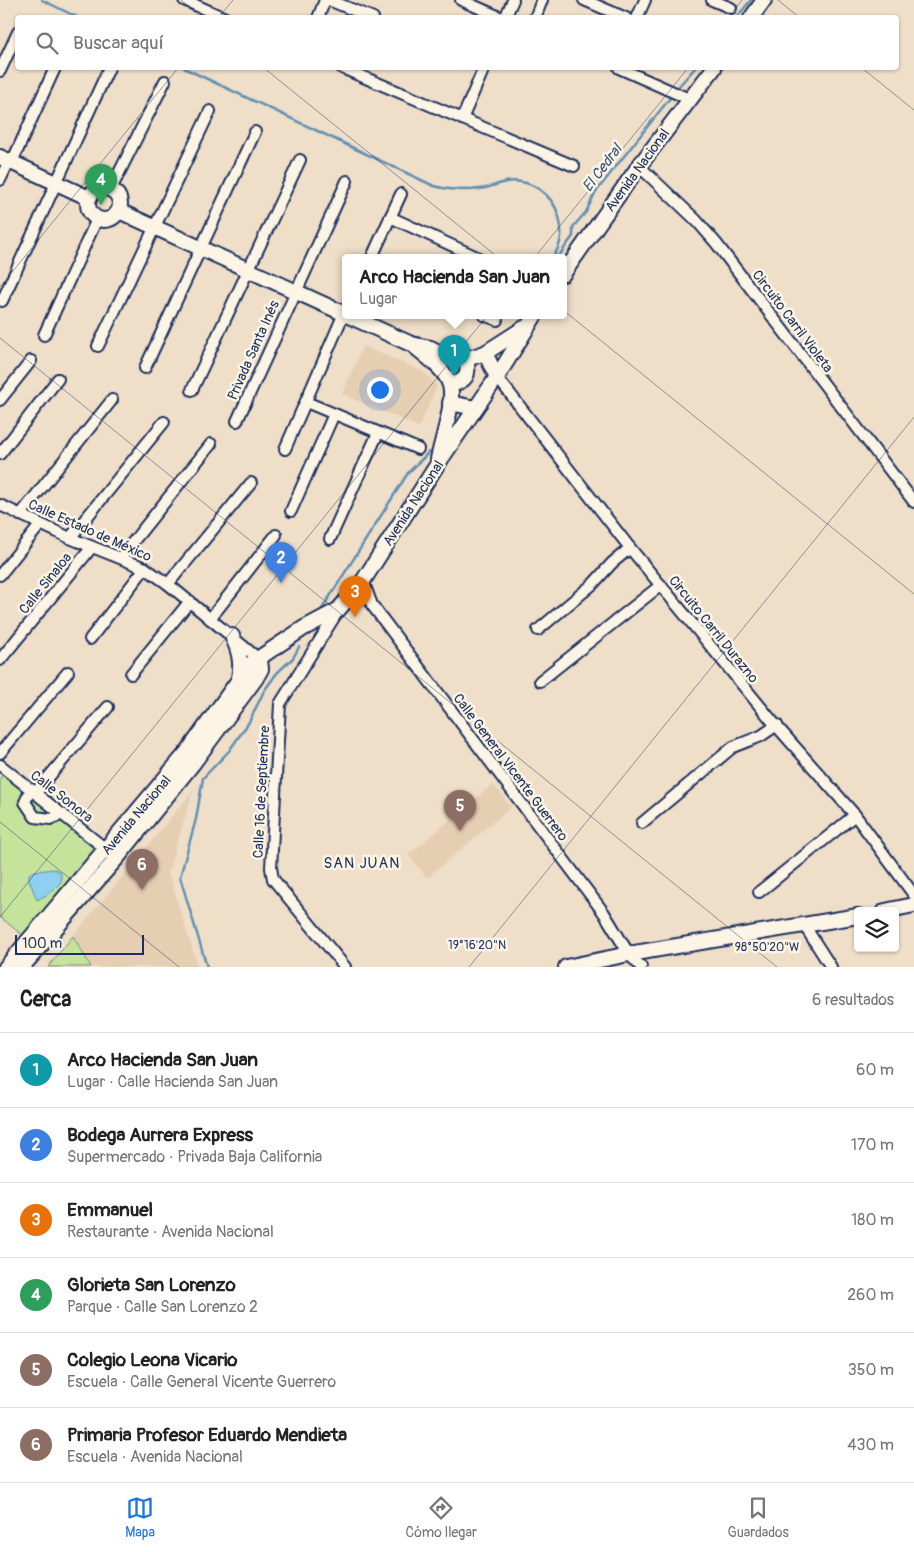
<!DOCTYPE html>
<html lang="es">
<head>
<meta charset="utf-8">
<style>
  body { margin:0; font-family:Pangolin,sans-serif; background:#f6f6f6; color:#222 }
  .controls { position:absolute; right:15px; bottom:15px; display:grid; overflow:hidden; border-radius:5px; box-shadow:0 1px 4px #0004 }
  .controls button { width:45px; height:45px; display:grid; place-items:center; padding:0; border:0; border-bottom:1px solid #e0e0e0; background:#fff; color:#222; font:25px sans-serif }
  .scale { position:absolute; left:15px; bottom:12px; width:129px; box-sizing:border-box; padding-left:5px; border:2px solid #1b2f5e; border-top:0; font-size:14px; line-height:18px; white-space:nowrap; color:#1b2f5e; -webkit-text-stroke:4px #fcf5e5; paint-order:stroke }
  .you { position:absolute; left:379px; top:389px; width:18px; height:18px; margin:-12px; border:4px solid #fff; border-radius:50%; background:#1a73e8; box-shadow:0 0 0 8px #1a73e833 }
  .badge { display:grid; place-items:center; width:32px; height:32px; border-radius:50%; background:#1a73e8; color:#fff; font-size:16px; font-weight:700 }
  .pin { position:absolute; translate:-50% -41px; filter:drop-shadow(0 1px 2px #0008) }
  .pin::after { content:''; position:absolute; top:26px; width:18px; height:15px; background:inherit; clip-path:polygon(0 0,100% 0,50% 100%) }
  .popup { position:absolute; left:342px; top:254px; width:225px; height:65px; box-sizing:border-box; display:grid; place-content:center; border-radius:5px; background:#fff; filter:drop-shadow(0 1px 4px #0005); font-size:16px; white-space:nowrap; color:#767676 }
  .popup b { font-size:19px; color:#222 }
  .popup::after { content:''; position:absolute; left:50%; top:100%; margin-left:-10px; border:10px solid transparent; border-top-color:#fff }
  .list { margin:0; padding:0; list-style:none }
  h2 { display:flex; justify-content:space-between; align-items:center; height:65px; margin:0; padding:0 20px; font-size:21px }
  h2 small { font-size:16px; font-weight:400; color:#767676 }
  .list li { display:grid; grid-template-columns:32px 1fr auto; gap:15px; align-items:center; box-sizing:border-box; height:75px; padding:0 20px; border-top:1px solid #e0e0e0 }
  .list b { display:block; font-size:19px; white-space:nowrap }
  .list p { margin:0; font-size:16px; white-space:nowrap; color:#767676 }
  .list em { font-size:16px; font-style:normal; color:#767676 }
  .icon { flex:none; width:28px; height:28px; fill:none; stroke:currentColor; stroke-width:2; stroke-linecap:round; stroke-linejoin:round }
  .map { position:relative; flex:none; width:914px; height:967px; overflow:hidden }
  .search { position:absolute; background:#fff; box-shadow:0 1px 4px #0004; left:15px; right:15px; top:15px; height:55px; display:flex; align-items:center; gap:12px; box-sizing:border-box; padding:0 18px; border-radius:5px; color:#767676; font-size:19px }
  .sheet { height:515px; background:#fff }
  nav { display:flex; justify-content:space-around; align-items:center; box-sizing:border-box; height:70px; border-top:1px solid #e0e0e0; background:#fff; font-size:14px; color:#767676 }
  nav a { display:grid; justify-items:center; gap:2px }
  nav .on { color:#1a73e8 }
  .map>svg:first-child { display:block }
  .built { fill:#e6ceb3 }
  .green { fill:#c5e39a; stroke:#70897c }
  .water { fill:#8dd0ef; stroke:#5f90b5 }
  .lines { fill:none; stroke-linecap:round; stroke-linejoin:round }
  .stream { stroke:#5f90b5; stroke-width:2.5 }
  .street-casing { stroke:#1b2f5e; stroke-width:14 }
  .secondary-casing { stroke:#1b2f5e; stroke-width:18 }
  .street { stroke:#fcf5e5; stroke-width:10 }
  .secondary { stroke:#fcf5e5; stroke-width:14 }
  .ticks { fill:none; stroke:#1b2f5e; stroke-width:1; stroke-opacity:0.45 }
  .labels { text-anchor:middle; stroke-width:5; stroke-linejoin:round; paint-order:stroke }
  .street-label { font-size:14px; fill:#1b2f5e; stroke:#fcf5e5 }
  .water-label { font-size:15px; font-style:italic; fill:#385782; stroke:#fcf5e5 }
  .neighbourhood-label { font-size:15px; letter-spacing:1px; fill:#1b2f5e; stroke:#fcf5e5 }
  .ticks-label { font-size:12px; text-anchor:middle; fill:#1b2f5e; stroke:#fcf5e5; stroke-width:5; stroke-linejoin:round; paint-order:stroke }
</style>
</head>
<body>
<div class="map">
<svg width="914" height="967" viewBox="0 0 914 967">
  <rect width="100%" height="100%" fill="#efdec8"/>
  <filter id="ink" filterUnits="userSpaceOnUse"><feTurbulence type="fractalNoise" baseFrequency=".02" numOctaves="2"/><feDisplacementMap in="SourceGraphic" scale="10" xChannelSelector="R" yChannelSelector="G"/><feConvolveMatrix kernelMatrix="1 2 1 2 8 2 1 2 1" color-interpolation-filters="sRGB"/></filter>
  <g filter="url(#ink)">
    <!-- built -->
    <g class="built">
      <polygon points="363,346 424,372 437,386 419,427 342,394"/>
      <polygon points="493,784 511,807 427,878 408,855"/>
      <polygon points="193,791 168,872 198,967 91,967 73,936"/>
    </g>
    <!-- green -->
    <g class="green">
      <polygon points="3,775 96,850 25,937 0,917 0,778"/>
      <polygon points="73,936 91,967 48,967"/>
    </g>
    <!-- water -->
    <polygon class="water" points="55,869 61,873 61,882 50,893 37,900 29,880 29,874 35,871"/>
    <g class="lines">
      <!-- stream -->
      <g class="stream">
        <polyline points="42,0 79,18"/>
        <polyline points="736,18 751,0"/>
        <path d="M184,68L434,186C449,190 464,191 480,189C489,188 497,184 506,182C530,178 553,194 559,217C563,232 562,244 553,257"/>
        <polyline points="679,86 695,68"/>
        <polyline points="558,257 573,236 573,227 586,212 595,193 670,98"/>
        <polyline points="320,612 408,473 429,452"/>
        <polyline points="207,967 180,877 196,819 203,778 229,751 249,722 264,691 277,673 293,658 299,647"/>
      </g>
      <!-- street casing -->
      <g class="street-casing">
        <g id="street">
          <polyline points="184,0 225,18"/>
          <polyline points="329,0 373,18"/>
          <polyline points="461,0 502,18"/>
          <polyline points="584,0 626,18"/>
          <polyline points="712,0 731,8"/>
          <polyline points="318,18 325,0"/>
          <polyline points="505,18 513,0"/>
          <polyline points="535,18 542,0"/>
          <polyline points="637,18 645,0"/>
          <polyline points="342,68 574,166"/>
          <polyline points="619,68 689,99"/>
          <polyline points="0,71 18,32"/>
          <polyline points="462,119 484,68"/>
          <polyline points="12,162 55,68"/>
          <polyline points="639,166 696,220 716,243 914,502"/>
          <polyline points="0,180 9,161"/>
          <polyline points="111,189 165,81"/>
          <polyline points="390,217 477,257"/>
          <polyline points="372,257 401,194"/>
          <polyline points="2,301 109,68"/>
          <polyline points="484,315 497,320"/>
          <polyline points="44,335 97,219"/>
          <polyline points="98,346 210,111"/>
          <polyline points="145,368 255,132"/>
          <polyline points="497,377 630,548 773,722 855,815 914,895"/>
          <polyline points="192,390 300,160"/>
          <polyline points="0,400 31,361"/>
          <polyline points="306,402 418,449"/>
          <polyline points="237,421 347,181"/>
          <polyline points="285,449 345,311"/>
          <polyline points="0,454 58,379"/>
          <polyline points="0,505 70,538 145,568 168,584 260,660"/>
          <polyline points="291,511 334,414"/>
          <polyline points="20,515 112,400"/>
          <polyline points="70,538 164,422"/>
          <polyline points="330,539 378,433"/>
          <polyline points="121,557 211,444"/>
          <polyline points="0,575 40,525"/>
          <polyline points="363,581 372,605 604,913 629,954 641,967"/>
          <polyline points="168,584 251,483"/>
          <polyline points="338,611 280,704 271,868 273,879 345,967"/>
          <polyline points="210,619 276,535"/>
          <polyline points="538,630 593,584 612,563 630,548"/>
          <polyline points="90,639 145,568"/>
          <polyline points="0,660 92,547"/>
          <polyline points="131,674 190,601"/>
          <polyline points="540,681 661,585"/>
          <polyline points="0,753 68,672"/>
          <polyline points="0,765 117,858"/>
          <polyline points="31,789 25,802 35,817 51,819 63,814"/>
          <polyline points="36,792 108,707"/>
          <polyline points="642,823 733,747 761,736 777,725"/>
          <polyline points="759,892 855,815"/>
          <polyline points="804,925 831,967"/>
        </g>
      </g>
      <!-- secondary casing -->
      <g class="secondary-casing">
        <g id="secondary">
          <polyline points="751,18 764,0"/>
          <polyline points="0,157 89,198"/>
          <circle cx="104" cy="204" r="16"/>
          <polyline points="119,211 345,314"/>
          <polyline points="563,274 639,166 714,68"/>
          <polyline points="347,315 411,344 431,348 445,356 466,359 485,353 524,328"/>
          <path d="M412,344C424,355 445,368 450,385C455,402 442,440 438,459"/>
          <polyline points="485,353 497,377"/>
          <path d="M450,384C466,382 470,375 466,359"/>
          <polyline points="450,403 475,408"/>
          <path d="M232,636C239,650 242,662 239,678"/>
          <polyline points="885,911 914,905"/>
          <polyline points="6,967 188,751 250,664 304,628 338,610 363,581 437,465 497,377 535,315"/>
          <polyline points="22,967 117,858 194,762 256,678 261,669 260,660"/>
          <polyline points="566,967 629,954 858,916"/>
        </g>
      </g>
      <!-- street -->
      <use href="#street" class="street"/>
      <!-- secondary -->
      <use href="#secondary" class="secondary"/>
    </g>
  </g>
  <!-- ticks -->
  <path class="ticks" d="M181,0L202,18M778,0L800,18M218,18L233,0M728,18L742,0M264,68L914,594M862,68L914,110M0,287L178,68M0,338L777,967M0,822L179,967M0,917L688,68M469,967L914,417"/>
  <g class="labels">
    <!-- street labels -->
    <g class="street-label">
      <text transform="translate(637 170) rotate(-54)" y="5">Avenida Nacional</text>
      <text transform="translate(793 321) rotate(53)" y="5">Circuito Carril Violeta</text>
      <text transform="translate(253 350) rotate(-66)" y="5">Privada Santa Inés</text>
      <text transform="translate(413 503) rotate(-57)" y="5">Avenida Nacional</text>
      <text transform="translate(90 530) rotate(24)" y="5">Calle Estado de México</text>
      <text transform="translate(45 583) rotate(-51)" y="5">Calle Sinaloa</text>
      <text transform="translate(714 629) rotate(51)" y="5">Circuito Carril Durazno</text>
      <text transform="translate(511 767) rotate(53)" y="5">Calle General Vicente Guerrero</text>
      <text transform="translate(261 792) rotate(-87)" y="5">Calle 16 de Septiembre</text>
      <text transform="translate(62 796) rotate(38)" y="5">Calle Sonora</text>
      <text transform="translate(136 815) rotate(-50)" y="5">Avenida Nacional</text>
    </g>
    <!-- water labels -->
    <g class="water-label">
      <text transform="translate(602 168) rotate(-53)" y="5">El Cedral</text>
    </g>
    <!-- neighbourhood labels -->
    <g class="neighbourhood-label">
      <text x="362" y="868">SAN JUAN</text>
    </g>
  </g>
  <g class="ticks-label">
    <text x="477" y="949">19°16'20"N</text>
    <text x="767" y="951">98°50'20"W</text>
  </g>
</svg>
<div class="controls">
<button><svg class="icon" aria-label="layers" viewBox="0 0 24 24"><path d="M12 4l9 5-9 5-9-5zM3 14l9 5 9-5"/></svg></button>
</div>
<div class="scale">100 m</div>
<div class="you"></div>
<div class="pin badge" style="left:454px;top:376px;background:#0f9aa8">1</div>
<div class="popup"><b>Arco Hacienda San Juan</b>Lugar</div>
<div class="pin badge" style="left:281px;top:583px;background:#3f7fe0">2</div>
<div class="pin badge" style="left:355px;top:617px;background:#e8710a">3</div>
<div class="pin badge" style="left:101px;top:205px;background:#2e9e5b">4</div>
<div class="pin badge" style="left:460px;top:831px;background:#8d6e63">5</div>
<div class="pin badge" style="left:142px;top:890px;background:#8d6e63">6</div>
<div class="search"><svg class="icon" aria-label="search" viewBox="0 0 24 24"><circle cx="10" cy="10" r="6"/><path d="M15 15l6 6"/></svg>Buscar aquí</div>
</div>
<section class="sheet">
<h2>Cerca<small>6 resultados</small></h2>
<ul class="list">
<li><span class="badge" style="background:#0f9aa8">1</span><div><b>Arco Hacienda San Juan</b><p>Lugar · Calle Hacienda San Juan</p></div><em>60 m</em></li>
<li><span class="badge" style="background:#3f7fe0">2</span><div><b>Bodega Aurrera Express</b><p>Supermercado · Privada Baja California</p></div><em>170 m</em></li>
<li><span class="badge" style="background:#e8710a">3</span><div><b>Emmanuel</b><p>Restaurante · Avenida Nacional</p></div><em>180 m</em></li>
<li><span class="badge" style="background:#2e9e5b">4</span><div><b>Glorieta San Lorenzo</b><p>Parque · Calle San Lorenzo 2</p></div><em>260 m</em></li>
<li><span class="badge" style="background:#8d6e63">5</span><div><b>Colegio Leona Vicario</b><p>Escuela · Calle General Vicente Guerrero</p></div><em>350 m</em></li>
<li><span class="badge" style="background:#8d6e63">6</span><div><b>Primaria Profesor Eduardo Mendieta</b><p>Escuela · Avenida Nacional</p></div><em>430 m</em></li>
</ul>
</section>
<nav>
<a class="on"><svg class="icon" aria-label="map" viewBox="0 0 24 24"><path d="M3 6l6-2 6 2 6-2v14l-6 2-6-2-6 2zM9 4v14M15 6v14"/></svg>Mapa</a>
<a><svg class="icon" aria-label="directions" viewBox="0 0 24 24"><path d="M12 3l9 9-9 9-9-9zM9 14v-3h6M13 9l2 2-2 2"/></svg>Cómo llegar</a>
<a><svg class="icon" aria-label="saved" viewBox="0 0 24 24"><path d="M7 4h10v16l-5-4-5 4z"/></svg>Guardados</a>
</nav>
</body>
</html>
